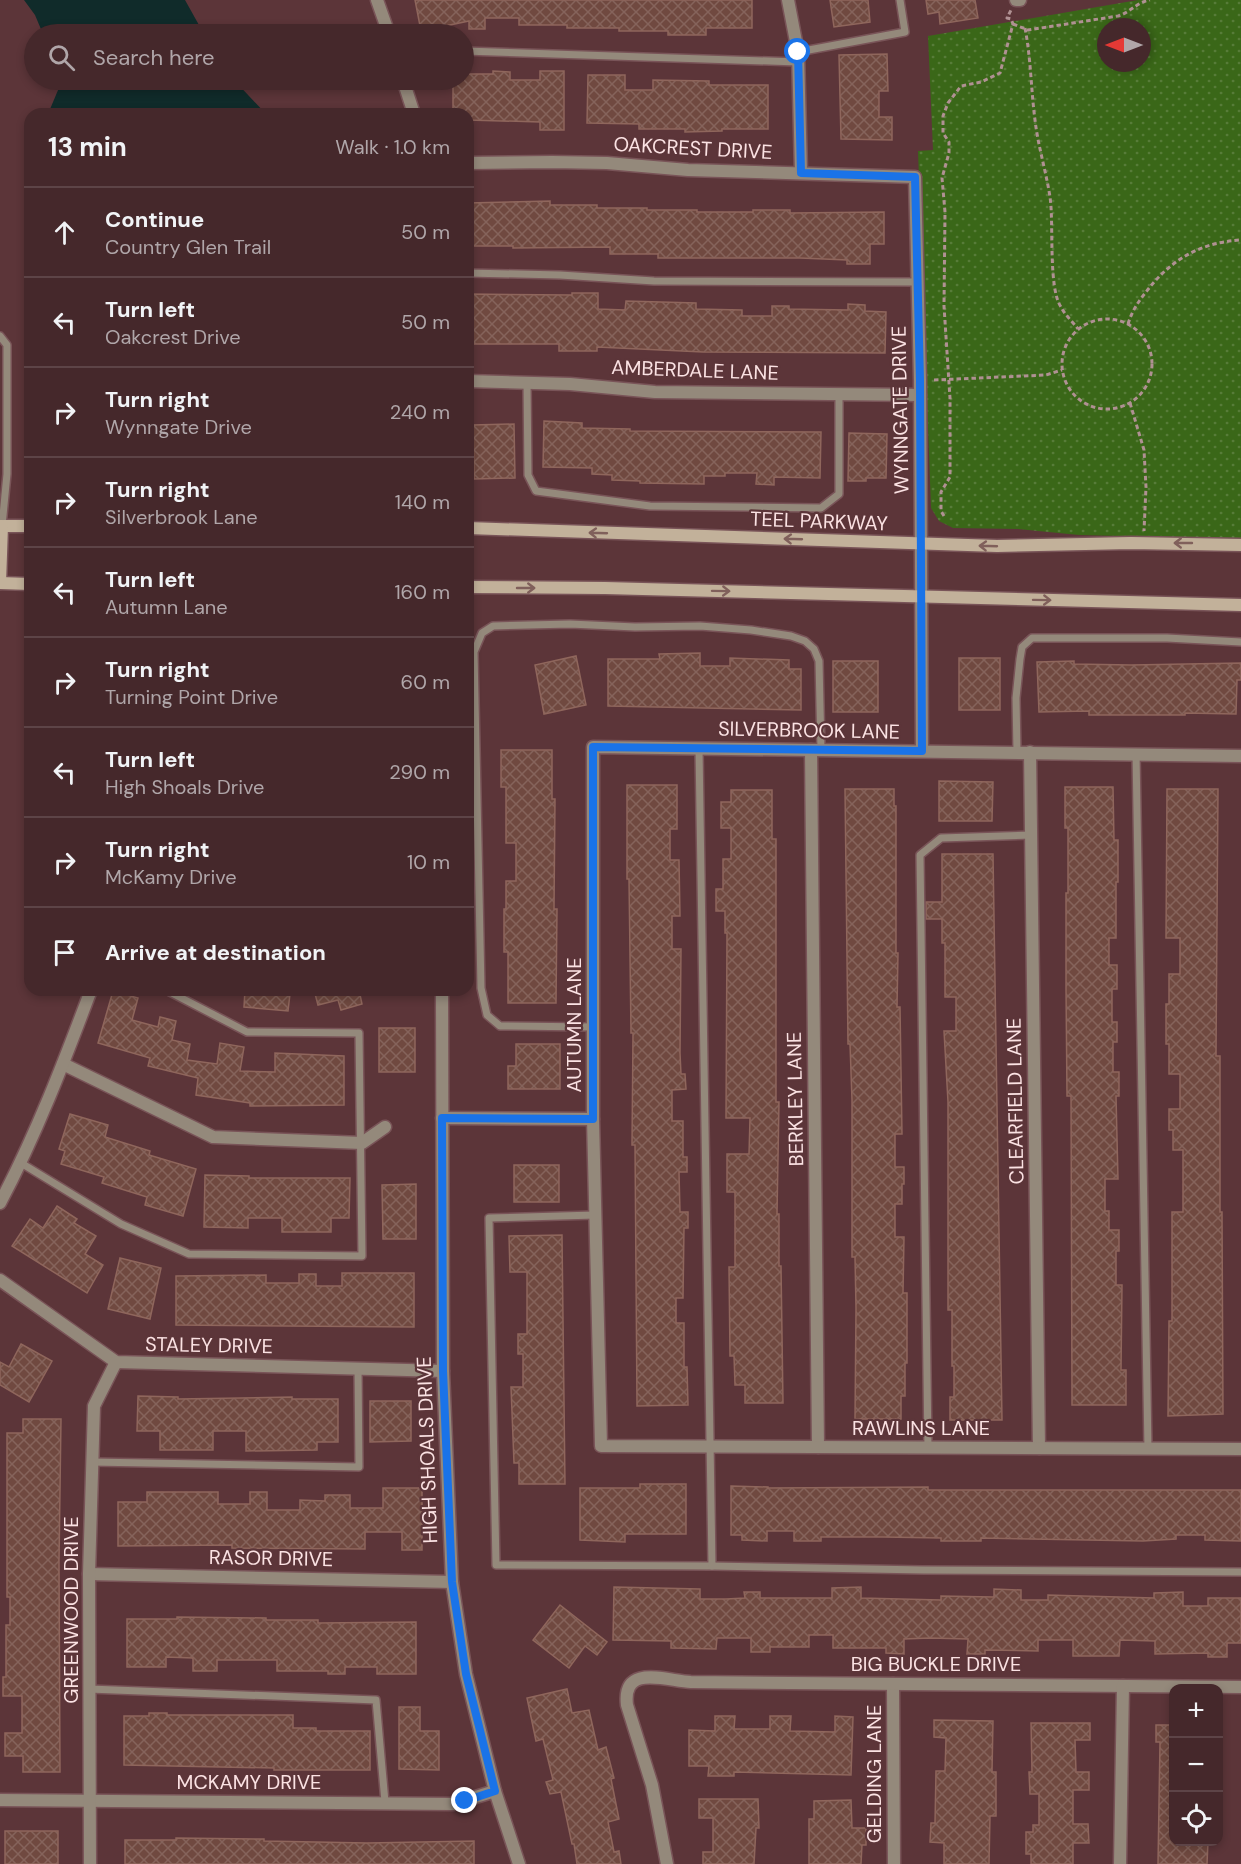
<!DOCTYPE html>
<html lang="en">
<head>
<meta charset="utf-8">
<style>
  body { margin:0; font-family:"DM Sans",sans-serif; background:#4c3033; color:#f1f3f6 }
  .controls { position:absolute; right:18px; bottom:18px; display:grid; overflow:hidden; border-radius:12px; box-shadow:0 3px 9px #0003 }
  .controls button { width:54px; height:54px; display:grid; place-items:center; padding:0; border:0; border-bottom:2px solid #5d4447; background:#45282b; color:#f1f3f6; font:30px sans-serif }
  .compass { position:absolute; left:1097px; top:18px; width:54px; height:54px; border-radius:50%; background:#45282b; box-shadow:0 3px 9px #0003; rotate:270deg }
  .stop { position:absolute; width:18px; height:18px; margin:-14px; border:4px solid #1a73e8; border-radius:50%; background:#fff }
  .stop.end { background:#1a73e8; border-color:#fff; box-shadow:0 2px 6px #0008 }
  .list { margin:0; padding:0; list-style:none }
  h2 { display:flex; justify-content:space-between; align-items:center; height:78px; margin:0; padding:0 24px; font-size:26px }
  h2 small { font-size:20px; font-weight:400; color:#b0a6a9 }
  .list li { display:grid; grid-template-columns:39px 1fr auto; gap:18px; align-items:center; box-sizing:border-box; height:90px; padding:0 24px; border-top:2px solid #5d4447 }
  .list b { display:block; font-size:22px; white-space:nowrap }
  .list p { margin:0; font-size:20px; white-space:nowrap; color:#b0a6a9 }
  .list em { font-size:20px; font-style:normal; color:#b0a6a9 }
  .icon { flex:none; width:33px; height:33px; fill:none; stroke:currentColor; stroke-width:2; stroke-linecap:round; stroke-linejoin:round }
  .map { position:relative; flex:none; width:1241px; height:1864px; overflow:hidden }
  .search { position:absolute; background:#45282b; box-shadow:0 3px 9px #0003; left:24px; top:24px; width:450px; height:66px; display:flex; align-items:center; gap:15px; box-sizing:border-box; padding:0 21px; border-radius:33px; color:#b0a6a9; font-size:22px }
  .panel { position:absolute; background:#45282b; box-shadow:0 3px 9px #0003; left:24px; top:108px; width:450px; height:888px; border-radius:18px }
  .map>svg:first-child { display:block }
  .park { fill:url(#park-dots); fill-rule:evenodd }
  .water { fill:#102b2a }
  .building { fill:url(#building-cross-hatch); stroke:#8f665c; stroke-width:1.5 }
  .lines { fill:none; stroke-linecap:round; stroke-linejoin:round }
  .service-casing { stroke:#795458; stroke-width:10 }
  .minor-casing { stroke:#795458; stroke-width:15 }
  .tertiary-casing { stroke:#795458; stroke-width:15 }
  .secondary-casing { stroke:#795458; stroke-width:15 }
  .path { stroke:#b09193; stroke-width:3; stroke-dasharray:4.5 3; stroke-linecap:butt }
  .service { stroke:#94897b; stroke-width:7 }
  .minor { stroke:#94897b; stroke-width:12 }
  .tertiary { stroke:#94897b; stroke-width:12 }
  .secondary { stroke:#c2b19a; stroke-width:12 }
  .oneway { stroke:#80605b }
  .route { stroke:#1a73e8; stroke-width:8 }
  .labels { text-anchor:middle; stroke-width:4.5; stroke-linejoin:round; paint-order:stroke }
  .street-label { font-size:20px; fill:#fbe2e3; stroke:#5c3539 }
</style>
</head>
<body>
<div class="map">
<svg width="1241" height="1864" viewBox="0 0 1241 1864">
  <defs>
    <pattern id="park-dots" width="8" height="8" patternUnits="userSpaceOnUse" patternTransform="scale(1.5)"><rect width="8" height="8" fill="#3a6718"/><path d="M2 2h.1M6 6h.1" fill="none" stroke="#577c39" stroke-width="1.8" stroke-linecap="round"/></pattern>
    <pattern id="building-cross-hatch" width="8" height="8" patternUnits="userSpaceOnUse" patternTransform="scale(1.5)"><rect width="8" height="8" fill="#704940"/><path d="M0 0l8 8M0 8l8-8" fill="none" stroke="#85635b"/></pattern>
  </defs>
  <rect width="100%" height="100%" fill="#5c3539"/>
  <!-- park -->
  <path class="park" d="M1138,0H1241V539L1079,535L1018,529L953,528L939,521L931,508L918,151L933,150L928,36ZM1106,27H1142V63H1106Z"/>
  <!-- water -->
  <g class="water">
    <polygon points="24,0 185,0 204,34 43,34 35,15"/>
    <polygon points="60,80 234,80 266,114 48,114 61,83"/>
  </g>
  <!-- building -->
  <g class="building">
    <polygon points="415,0 752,0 752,28 706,28 706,35 668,35 668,31 619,31 619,28 567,28 567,25 519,25 519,18 485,18 485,29 469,29 469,21 421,31"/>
    <polygon points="830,0 868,0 870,22 834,27"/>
    <polygon points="926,0 975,0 978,18 940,24 939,12 928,14"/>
    <polygon points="887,54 888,91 879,91 879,117 892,117 892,140 841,139 839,55"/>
    <polygon points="493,71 510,72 510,80 540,80 540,71 564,71 564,130 540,130 540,122 468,120 468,114 453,114 453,80 464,80 464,74 493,74"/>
    <polygon points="588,75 625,75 625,90 653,90 653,80 709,81 709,85 768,85 768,129 722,129 722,131 685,132 685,129 639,129 639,124 587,123"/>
    <polygon points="550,201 550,205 597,205 597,208 647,208 647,210 697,210 697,212 753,212 753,210 790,210 790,213 884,212 884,244 870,244 870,264 847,264 847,260 800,258 658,258 658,254 610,254 610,247 513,248 513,246 468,246 468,203"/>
    <polygon points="572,293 598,293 598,309 625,310 626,301 696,303 696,309 742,310 742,316 772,316 772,306 789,306 789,309 848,310 848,304 865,305 865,311 886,312 885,353 703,352 597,347 597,351 559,351 559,344 468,344 468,294 572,295"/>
    <polygon points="544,421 582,423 582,428 630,429 630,431 821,432 820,478 774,477 774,485 756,484 757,473 725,473 725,476 704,476 704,484 640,483 640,481 612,480 612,475 592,474 592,468 543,467"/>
    <polygon points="514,424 515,478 474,479 473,425"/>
    <polygon points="849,433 887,434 886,478 866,478 866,481 848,481"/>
    <polygon points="700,653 700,666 730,666 730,658 789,660 789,669 801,669 801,710 608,706 608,659 660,659 659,654"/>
    <polygon points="576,656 586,705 544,714 535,665"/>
    <rect x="959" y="658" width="41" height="52"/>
    <rect x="833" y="661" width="45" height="51"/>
    <polygon points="1074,661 1074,664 1131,665 1241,663 1241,680 1237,680 1236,714 1185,713 1185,715 1089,715 1089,711 1039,712 1037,662"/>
    <polygon points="501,750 552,750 552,799 555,799 554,909 557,909 556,1003 508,1003 508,952 504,952 504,909 506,909 506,881 516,881 516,843 506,843 506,787 501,787"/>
    <polygon points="939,781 993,782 992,821 939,821"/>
    <polygon points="627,785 677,785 677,829 670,829 670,860 679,860 680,916 672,916 672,949 681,949 680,1053 681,1074 685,1074 686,1089 672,1090 672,1121 683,1121 683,1157 687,1157 687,1172 679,1172 680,1212 688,1212 688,1228 684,1228 683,1298 676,1298 676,1323 684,1323 684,1367 687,1367 688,1405 637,1406 635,1145 632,1145 633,1033 631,1033 629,879 627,879"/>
    <polygon points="1065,787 1113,787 1114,840 1118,840 1118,882 1116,882 1116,938 1109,938 1109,965 1117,965 1117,989 1112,989 1112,1022 1117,1022 1117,1042 1113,1042 1113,1072 1119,1072 1119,1096 1116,1096 1118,1179 1105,1179 1105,1211 1109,1211 1109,1230 1119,1230 1119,1251 1116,1251 1116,1285 1122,1285 1121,1370 1126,1370 1126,1405 1072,1405 1071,1096 1067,1096 1066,989 1066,893 1068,893 1068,828 1065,828"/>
    <polygon points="845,789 894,789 894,806 896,806 896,953 898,953 897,1007 900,1007 902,1134 895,1134 895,1167 904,1167 904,1184 902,1184 902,1204 895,1204 895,1237 904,1237 903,1293 907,1293 907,1363 905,1363 905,1396 901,1396 901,1419 855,1419 856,1308 855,1257 852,1257 852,1100 850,1044 848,1044"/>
    <polygon points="1167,789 1218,789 1216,1056 1220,1056 1220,1212 1222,1212 1223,1414 1168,1416 1169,1321 1172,1321 1172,1212 1183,1212 1183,1150 1173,1150 1173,1130 1169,1130 1169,1109 1180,1109 1180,1074 1169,1074 1169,1044 1166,1044 1166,1004 1169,1004 1169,974 1180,974 1180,938 1166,938"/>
    <polygon points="731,790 772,790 772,839 776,839 776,1102 779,1102 777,1214 779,1214 779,1266 781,1266 783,1403 745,1403 745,1385 735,1385 734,1356 730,1356 729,1267 735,1267 735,1192 727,1192 727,1154 749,1154 750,1118 726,1118 727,933 725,933 725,911 716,911 716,889 723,889 723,859 731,859 731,828 721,828 721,802 731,802"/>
    <polygon points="942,854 993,854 1002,1420 950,1420 950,1397 954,1397 954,1366 952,1366 952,1310 948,1310 948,1102 944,1031 956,1031 956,997 945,997 945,943 942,943 942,919 926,919 926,902 942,902"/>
    <polygon points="245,990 284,990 284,994 290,994 288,1011 244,1007"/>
    <polygon points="314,990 359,990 362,1004 341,1010 338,1000 318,1005"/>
    <polygon points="113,991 138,998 132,1020 158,1027 160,1017 176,1021 172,1040 190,1044 187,1060 217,1064 220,1043 244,1047 240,1071 275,1072 275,1053 344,1056 344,1105 250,1106 250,1103 196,1095 198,1078 148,1066 150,1058 98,1043"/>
    <rect x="379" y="1028" width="36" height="44"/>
    <polygon points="516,1044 560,1044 560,1089 508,1089 508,1066 516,1066"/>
    <polygon points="70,1114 108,1125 105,1137 150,1151 149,1155 196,1169 183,1216 145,1205 147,1197 102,1183 104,1177 61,1164 65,1151 59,1149"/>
    <rect x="514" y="1165" width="45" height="37"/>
    <polygon points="205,1175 249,1176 249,1178 350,1178 349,1218 331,1218 331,1232 282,1232 282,1218 248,1218 248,1228 204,1227"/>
    <polygon points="416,1184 416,1239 383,1239 382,1185"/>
    <polygon points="57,1206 77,1219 74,1223 96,1236 85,1254 103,1265 87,1293 12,1246 30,1219 43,1228"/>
    <polygon points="562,1235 565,1484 519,1484 519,1463 514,1463 511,1387 523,1387 523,1354 518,1354 518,1334 527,1334 527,1272 510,1272 509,1236"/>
    <polygon points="120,1258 161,1268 150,1319 108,1309"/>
    <polygon points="342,1273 414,1273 414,1327 176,1325 176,1276 266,1275 266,1283 299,1283 299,1274 316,1274 316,1286 342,1286"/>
    <polygon points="21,1344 52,1361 29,1402 0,1385 0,1362 9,1367"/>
    <polygon points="138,1396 178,1397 178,1399 292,1397 292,1399 338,1399 338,1442 317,1442 317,1450 246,1451 246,1431 213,1431 213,1450 160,1450 160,1431 137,1431"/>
    <polygon points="370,1401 411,1401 411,1441 370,1442"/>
    <polygon points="23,1419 61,1419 59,1562 60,1772 23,1772 23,1756 5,1756 5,1733 22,1733 22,1696 3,1696 3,1677 6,1677 6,1625 10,1625 10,1597 7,1597 7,1433 23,1433"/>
    <polygon points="640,1484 686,1484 686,1534 625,1534 625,1542 580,1540 580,1488 640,1488"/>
    <polygon points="731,1486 768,1487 768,1488 928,1487 928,1490 1241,1490 1241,1541 1205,1540 1205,1535 1176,1535 1176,1539 1143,1541 981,1538 981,1541 941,1541 941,1538 883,1537 821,1537 821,1541 794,1541 794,1531 767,1531 767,1541 742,1540 742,1535 731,1535"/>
    <polygon points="383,1488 422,1488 422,1550 402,1550 402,1532 365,1532 365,1549 232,1548 232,1545 118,1546 118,1502 147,1502 147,1492 218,1492 218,1504 250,1504 250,1492 267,1492 267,1510 300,1510 300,1500 325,1501 325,1495 350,1495 350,1508 383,1508"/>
    <polygon points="614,1587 700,1589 700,1599 726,1599 745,1598 744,1592 760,1592 760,1598 832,1598 832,1588 861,1587 861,1598 941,1600 941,1596 994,1597 994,1589 1021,1590 1021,1600 1048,1600 1048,1595 1154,1598 1154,1593 1183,1592 1183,1606 1208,1606 1208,1598 1241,1598 1241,1643 1227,1643 1227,1657 1208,1657 1208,1653 1155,1654 1155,1641 1120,1640 1119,1656 1073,1656 1073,1640 1038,1640 1038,1651 985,1650 985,1654 967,1654 968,1639 930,1638 904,1639 904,1654 886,1653 886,1648 833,1648 833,1635 809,1635 809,1647 770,1647 770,1652 751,1652 751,1638 717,1638 716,1649 671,1648 671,1641 613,1640"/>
    <polygon points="560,1605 607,1642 597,1655 585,1646 569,1668 533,1640"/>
    <polygon points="177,1617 266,1618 266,1620 318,1620 318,1623 416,1622 416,1674 377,1674 377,1667 345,1667 345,1674 328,1674 328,1671 277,1671 277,1660 217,1660 217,1671 193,1671 193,1658 166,1657 166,1667 127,1667 127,1619 177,1619"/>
    <polygon points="567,1689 572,1713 589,1710 598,1750 606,1747 614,1778 611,1779 619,1819 608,1822 614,1852 619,1851 621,1864 577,1864 574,1844 572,1844 561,1792 550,1794 546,1782 553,1780 543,1739 536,1741 527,1698"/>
    <polygon points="399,1707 420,1707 420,1731 439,1731 439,1770 399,1769"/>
    <polygon points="149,1713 167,1713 167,1715 293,1715 293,1728 316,1728 316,1731 370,1731 370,1770 274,1770 274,1768 124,1765 124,1716 149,1716"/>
    <polygon points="715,1716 735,1716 734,1729 770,1729 770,1716 791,1716 790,1731 835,1732 835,1716 853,1717 851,1775 734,1772 734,1776 708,1776 709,1766 689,1766 689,1730 715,1731"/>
    <polygon points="934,1720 993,1721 992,1772 996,1772 996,1816 990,1816 989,1864 944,1864 944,1843 930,1842 931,1823 935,1823 936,1771 945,1771 946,1738 934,1737"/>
    <polygon points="1031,1723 1090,1723 1090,1740 1075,1740 1076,1772 1089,1772 1089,1790 1073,1790 1073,1824 1088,1824 1089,1843 1073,1843 1073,1864 1031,1864 1031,1854 1026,1854 1026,1832 1033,1832 1033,1825 1039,1825 1039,1794 1030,1794 1029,1772 1032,1772"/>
    <polygon points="1156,1725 1173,1725 1173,1842 1208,1842 1207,1864 1158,1864 1160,1742 1156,1742"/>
    <polygon points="699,1799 758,1799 759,1828 756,1828 754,1864 703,1864 703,1852 713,1852 713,1818 699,1818"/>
    <polygon points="851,1800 852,1828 866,1828 866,1845 862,1845 861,1864 809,1864 809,1819 814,1819 814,1801"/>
    <rect x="5" y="1831" width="53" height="33"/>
    <polygon points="176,1838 264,1839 264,1841 367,1843 474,1841 474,1864 125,1864 125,1840 176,1840"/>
  </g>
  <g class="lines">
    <!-- service casing -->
    <g class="service-casing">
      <g id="service">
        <polyline points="464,51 798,62"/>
        <polyline points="798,52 905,32 900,0"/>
        <polyline points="468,273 560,275 654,281 918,282"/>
        <polyline points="0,336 7,345 7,474 2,526"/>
        <polyline points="527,382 528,475 536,491 650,506 821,508 839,494 839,394"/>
        <polyline points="1017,752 1016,698 1020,659 1022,647 1032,638 1167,638 1241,642"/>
        <polyline points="1136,753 1148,1449"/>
        <polyline points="593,1027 500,1026 487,1015 481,988 474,652 482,633 493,626 570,624 635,627 700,626 751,630 791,636 805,641 814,649 819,661 821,750"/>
        <polyline points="21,1163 121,1224 189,1254 362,1256 359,1033 247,1032 166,990"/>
        <polyline points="595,1215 489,1218 496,1565 712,1566 699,749"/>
        <polyline points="928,1448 920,855 941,838 1031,835"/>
        <polyline points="92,1462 359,1467 358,1368"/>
        <polyline points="712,1566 923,1570 1241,1572"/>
        <polyline points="89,1689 376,1700 385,1802"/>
      </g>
    </g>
    <!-- minor casing -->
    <g class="minor-casing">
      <g id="minor">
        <polyline points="377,0 389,34"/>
        <polyline points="788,0 798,52 801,173"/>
        <polyline points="1016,0 1020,0"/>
        <polyline points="403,80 414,114"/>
        <polyline points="468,163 552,162 607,163 688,170 915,177 920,380 922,751"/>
        <polyline points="468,381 570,384 655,392 920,395"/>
        <polyline points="811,750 818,1447"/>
        <polyline points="1030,752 1039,1448"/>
        <polyline points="1241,756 593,747 593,1119 601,1446 1241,1449"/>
        <polyline points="63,1064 213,1137 362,1143 385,1127"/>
        <polyline points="442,1118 593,1119"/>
        <path d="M0,1203C36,1135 64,1062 91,990"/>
        <polyline points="0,1280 116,1362 443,1371"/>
        <polyline points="89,1574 452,1582"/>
        <polyline points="893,1684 894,1864"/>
        <polyline points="0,1800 453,1804 495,1791"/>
        <polyline points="90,1864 89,1574 94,1406 116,1362"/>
        <path d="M667,1864L652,1785L627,1705C622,1663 667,1681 691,1682L1241,1687"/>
        <polyline points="1120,1864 1123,1686"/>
      </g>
    </g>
    <!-- tertiary casing -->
    <g class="tertiary-casing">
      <polyline id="tertiary" points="442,990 443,1371 452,1582 466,1674 495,1791 519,1864"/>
    </g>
    <!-- secondary casing -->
    <g class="secondary-casing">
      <g id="secondary">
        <polyline points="0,526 30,526"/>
        <polyline points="468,528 997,546 1131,543 1241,545"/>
        <polyline points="0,583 2,526"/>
        <polyline points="0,583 30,584"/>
        <polyline points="468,587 605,588 1241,605"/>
      </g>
    </g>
    <!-- path -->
    <g class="path">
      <path d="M1013,24L1028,30L1118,16C1131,12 1137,2 1150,0"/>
      <path d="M1025,28C1031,59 1031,90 1035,120C1038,146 1046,171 1050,197C1054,224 1048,288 1061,307C1065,315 1073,322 1078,329"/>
      <circle cx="1107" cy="364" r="45"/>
      <path d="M1128,324C1132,311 1138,302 1146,292C1170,260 1201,242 1241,240"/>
      <polyline points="934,380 1046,375 1062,370"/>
      <polyline points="1130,403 1144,450 1146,487 1144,531"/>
      <polyline points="944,516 941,511 941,492 950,477 950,398 944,306 945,212 942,178 949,153 949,142 943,133 943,116 948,103 961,86 981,82 1000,73 1013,24 1011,19 1007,18 1011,10"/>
    </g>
    <!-- service -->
    <use href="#service" class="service"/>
    <!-- minor -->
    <use href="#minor" class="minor"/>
    <!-- tertiary -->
    <use href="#tertiary" class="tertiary"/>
    <!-- secondary -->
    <use href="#secondary" class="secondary"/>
  </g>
  <!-- one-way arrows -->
  <defs><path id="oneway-shaft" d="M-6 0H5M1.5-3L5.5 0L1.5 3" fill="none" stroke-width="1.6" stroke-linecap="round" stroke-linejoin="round" transform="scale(1.5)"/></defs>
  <g class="oneway">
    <use href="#oneway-shaft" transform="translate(598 533) rotate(-178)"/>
    <use href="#oneway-shaft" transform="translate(793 539) rotate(-178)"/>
    <use href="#oneway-shaft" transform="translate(1183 543) rotate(180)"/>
    <use href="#oneway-shaft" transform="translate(988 546) rotate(-178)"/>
    <use href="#oneway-shaft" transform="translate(526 588)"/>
    <use href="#oneway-shaft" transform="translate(721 591) rotate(1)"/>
    <use href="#oneway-shaft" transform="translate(1042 600) rotate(1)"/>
  </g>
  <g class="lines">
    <!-- route -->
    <polyline class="route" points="465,1801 495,1791 466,1674 452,1582 443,1371 442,1118 593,1119 593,747 922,751 920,380 915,177 801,173 798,52"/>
  </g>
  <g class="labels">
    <!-- street labels -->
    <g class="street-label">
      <text transform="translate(693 148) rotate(3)" y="7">OAKCREST DRIVE</text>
      <text transform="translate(695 370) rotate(2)" y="7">AMBERDALE LANE</text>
      <text transform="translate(900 410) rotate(-91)" y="7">WYNNGATE DRIVE</text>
      <text transform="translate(819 521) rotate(2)" y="7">TEEL PARKWAY</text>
      <text transform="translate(809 730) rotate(1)" y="7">SILVERBROOK LANE</text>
      <text transform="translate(574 1025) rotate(-90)" y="7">AUTUMN LANE</text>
      <text transform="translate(795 1099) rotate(-91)" y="7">BERKLEY LANE</text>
      <text transform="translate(1015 1101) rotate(-91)" y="7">CLEARFIELD LANE</text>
      <text transform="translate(209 1345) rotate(1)" y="7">STALEY DRIVE</text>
      <text x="921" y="1435">RAWLINS LANE</text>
      <text transform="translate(427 1450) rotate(-92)" y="7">HIGH SHOALS DRIVE</text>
      <text transform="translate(271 1558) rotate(1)" y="7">RASOR DRIVE</text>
      <text transform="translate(71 1610) rotate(-90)" y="7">GREENWOOD DRIVE</text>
      <text x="936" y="1671">BIG BUCKLE DRIVE</text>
      <text transform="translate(874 1774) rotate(-90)" y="7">GELDING LANE</text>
      <text x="249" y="1789">MCKAMY DRIVE</text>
    </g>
  </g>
</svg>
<div class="controls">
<button>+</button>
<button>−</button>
<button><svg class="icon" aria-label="locate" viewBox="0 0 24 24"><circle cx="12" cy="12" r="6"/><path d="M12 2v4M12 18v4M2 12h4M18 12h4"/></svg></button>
</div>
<svg class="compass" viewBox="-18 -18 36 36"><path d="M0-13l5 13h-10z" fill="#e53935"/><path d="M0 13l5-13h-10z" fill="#b0a6a9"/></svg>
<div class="stop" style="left:798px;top:52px"></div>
<div class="stop end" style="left:465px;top:1801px"></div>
<div class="search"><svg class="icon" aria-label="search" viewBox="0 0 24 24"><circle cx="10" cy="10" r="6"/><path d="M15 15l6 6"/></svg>Search here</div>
<section class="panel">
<h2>13 min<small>Walk · 1.0 km</small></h2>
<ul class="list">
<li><svg class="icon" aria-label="ahead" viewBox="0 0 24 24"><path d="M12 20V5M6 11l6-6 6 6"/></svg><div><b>Continue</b><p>Country Glen Trail</p></div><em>50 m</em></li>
<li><svg class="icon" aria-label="left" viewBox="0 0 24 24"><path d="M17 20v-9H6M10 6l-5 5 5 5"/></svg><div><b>Turn left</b><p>Oakcrest Drive</p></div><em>50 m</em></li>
<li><svg class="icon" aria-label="right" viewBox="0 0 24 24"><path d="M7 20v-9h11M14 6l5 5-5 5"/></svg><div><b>Turn right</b><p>Wynngate Drive</p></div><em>240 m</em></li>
<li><svg class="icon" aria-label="right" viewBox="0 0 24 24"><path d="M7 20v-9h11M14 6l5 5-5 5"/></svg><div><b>Turn right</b><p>Silverbrook Lane</p></div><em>140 m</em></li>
<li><svg class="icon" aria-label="left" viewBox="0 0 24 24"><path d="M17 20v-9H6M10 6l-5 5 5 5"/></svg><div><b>Turn left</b><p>Autumn Lane</p></div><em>160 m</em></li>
<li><svg class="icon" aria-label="right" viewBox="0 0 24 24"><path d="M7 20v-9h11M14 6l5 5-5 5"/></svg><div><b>Turn right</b><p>Turning Point Drive</p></div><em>60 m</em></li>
<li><svg class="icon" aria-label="left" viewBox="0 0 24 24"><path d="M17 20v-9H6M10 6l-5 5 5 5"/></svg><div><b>Turn left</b><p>High Shoals Drive</p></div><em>290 m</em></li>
<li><svg class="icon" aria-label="right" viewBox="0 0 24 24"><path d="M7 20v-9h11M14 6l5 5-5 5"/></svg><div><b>Turn right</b><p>McKamy Drive</p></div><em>10 m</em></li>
<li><svg class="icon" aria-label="arrive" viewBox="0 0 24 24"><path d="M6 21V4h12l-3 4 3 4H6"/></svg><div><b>Arrive at destination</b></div></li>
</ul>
</section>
</div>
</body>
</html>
